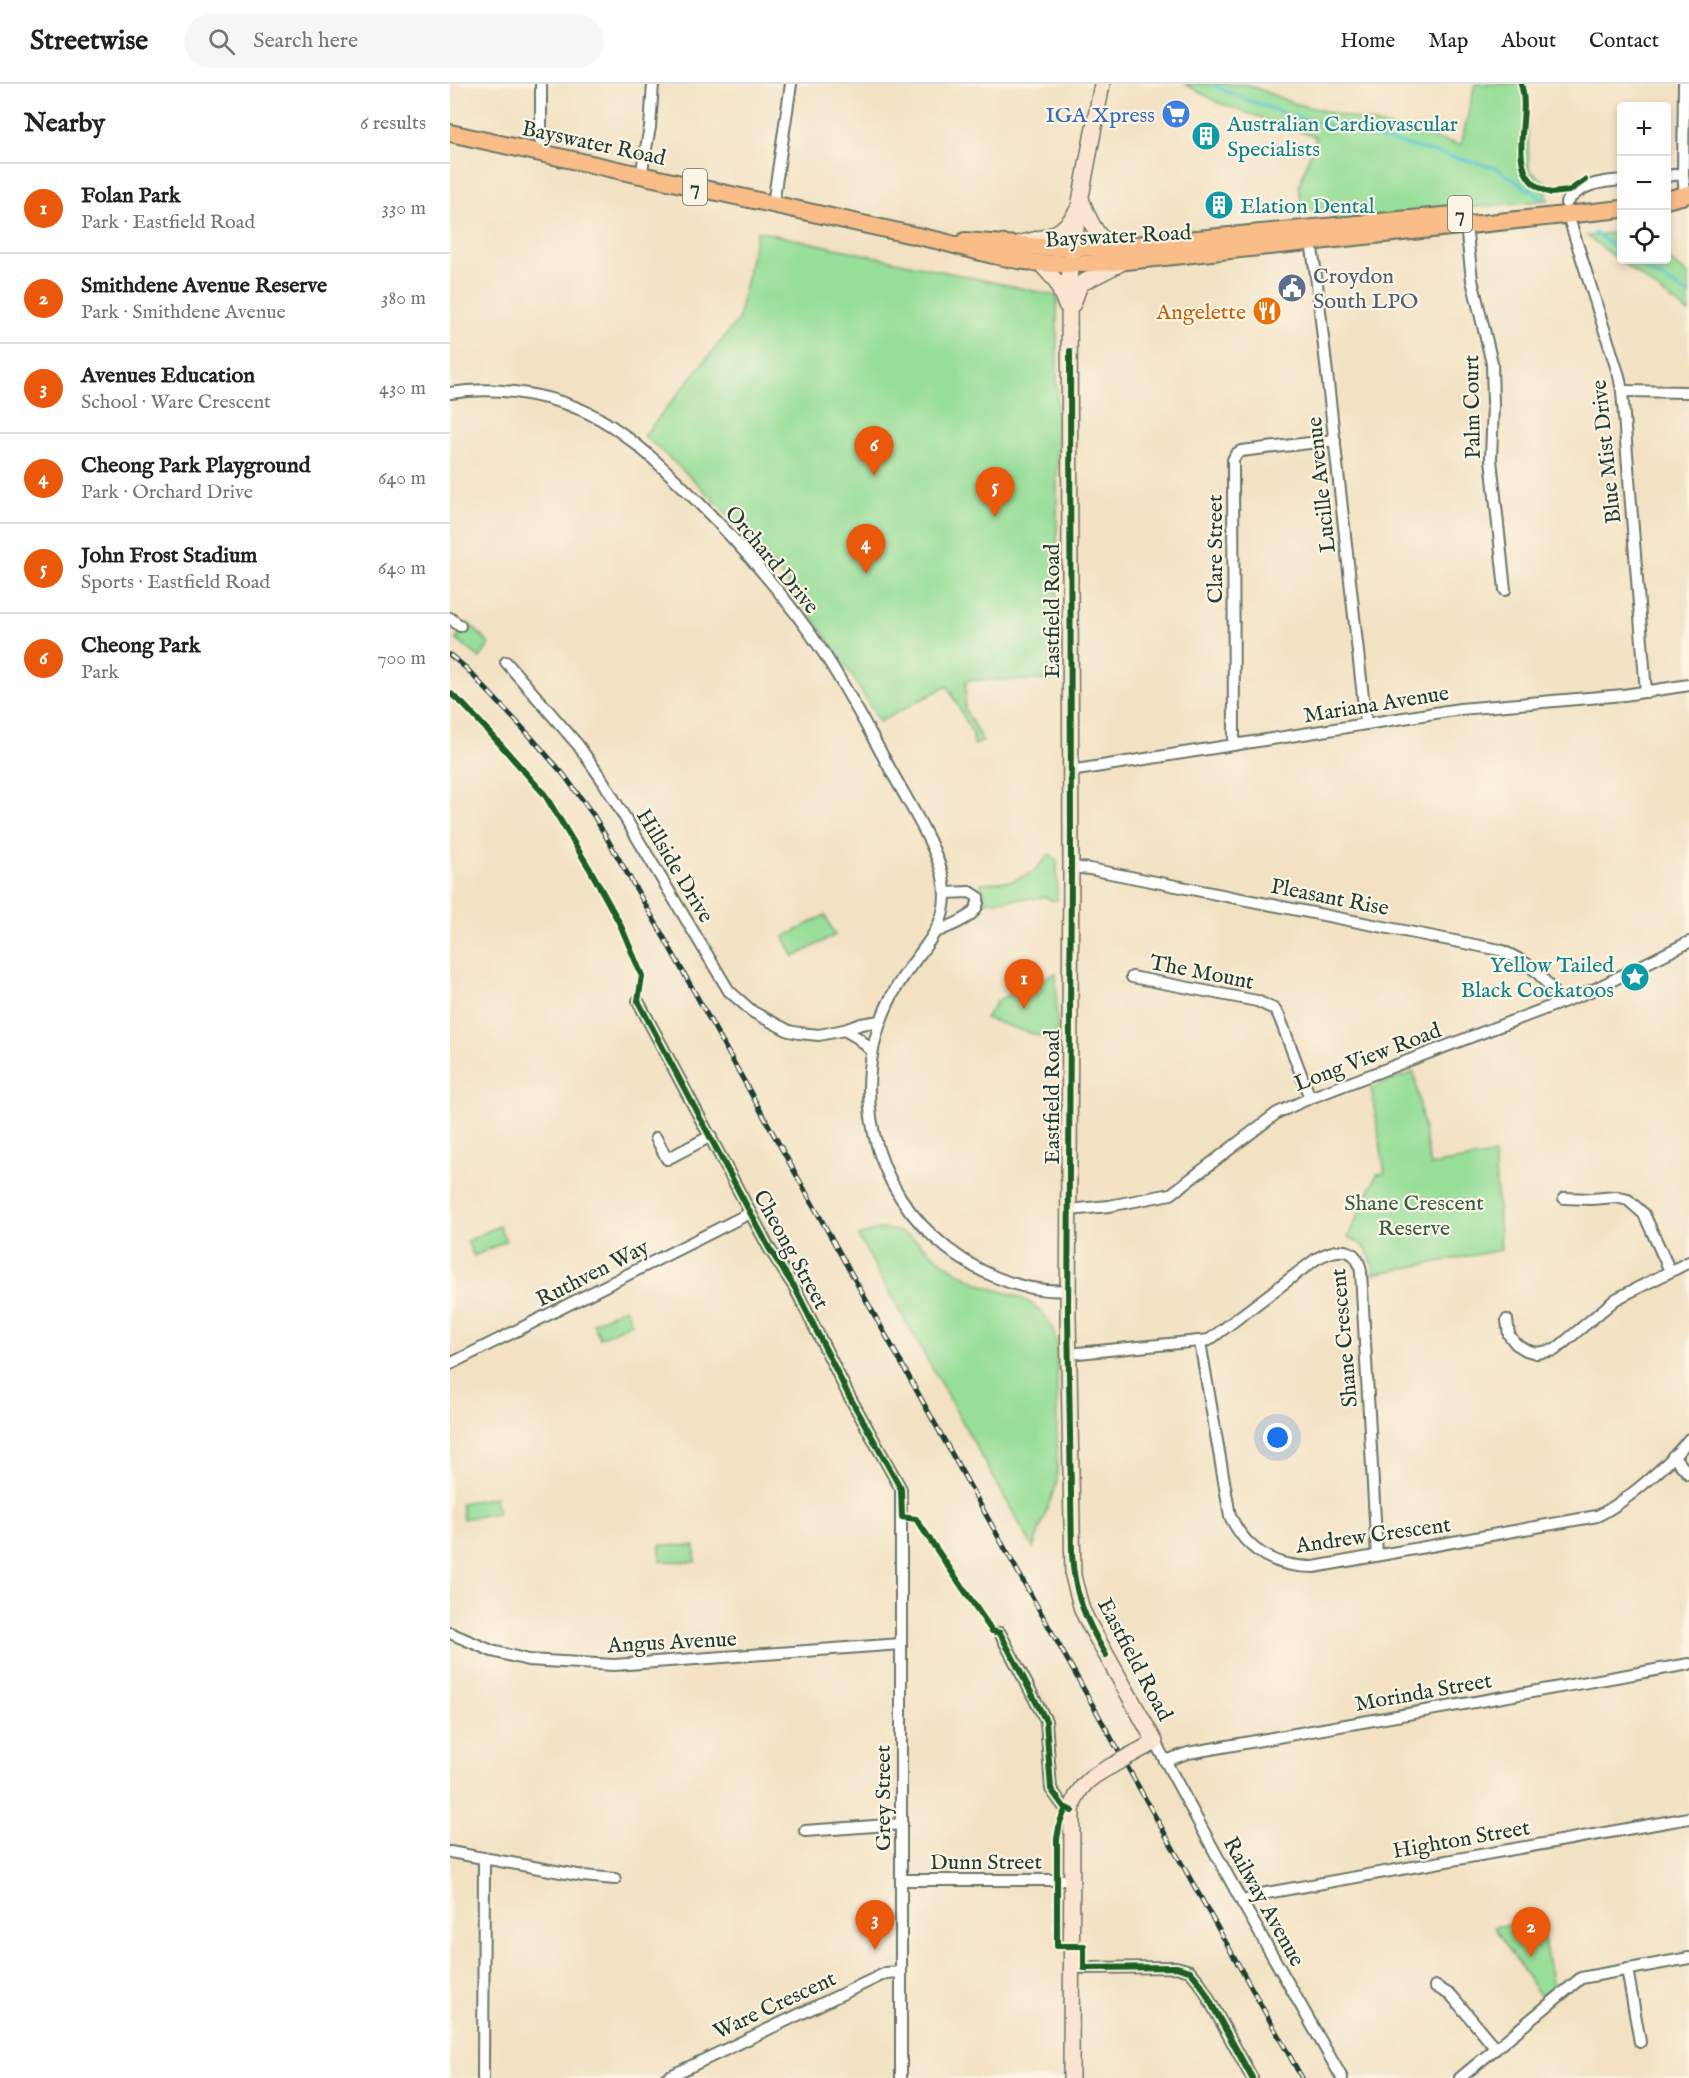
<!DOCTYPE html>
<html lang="en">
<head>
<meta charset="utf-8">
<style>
  body { margin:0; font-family:"IM FELL English",serif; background:#f6f6f6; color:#222 }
  .controls { position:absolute; right:18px; top:18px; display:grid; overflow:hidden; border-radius:6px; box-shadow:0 3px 9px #0003 }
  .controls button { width:54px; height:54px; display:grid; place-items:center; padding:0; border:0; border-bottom:2px solid #e0e0e0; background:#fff; color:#222; font:30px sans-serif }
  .you { position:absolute; left:828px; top:1354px; width:21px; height:21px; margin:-15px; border:4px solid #fff; border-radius:50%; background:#1a73e8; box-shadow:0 0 0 9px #1a73e833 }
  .badge { display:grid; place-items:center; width:39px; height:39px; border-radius:50%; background:#ea580c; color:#fff; font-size:20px; font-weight:700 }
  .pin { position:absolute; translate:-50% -50px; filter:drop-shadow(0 2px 3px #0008) }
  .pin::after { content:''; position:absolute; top:32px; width:21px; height:18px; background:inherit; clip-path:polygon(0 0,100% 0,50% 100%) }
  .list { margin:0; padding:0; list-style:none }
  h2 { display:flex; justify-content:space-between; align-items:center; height:78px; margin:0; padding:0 24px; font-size:26px }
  h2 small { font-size:20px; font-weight:400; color:#767676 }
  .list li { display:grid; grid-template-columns:39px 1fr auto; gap:18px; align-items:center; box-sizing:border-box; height:90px; padding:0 24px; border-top:2px solid #e0e0e0 }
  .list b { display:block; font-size:22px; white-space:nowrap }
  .list p { margin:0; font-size:20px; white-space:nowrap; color:#767676 }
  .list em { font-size:20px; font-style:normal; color:#767676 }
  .icon { flex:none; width:33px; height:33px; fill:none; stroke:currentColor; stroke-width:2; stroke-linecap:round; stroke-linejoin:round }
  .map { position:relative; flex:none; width:1239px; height:1994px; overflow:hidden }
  header { display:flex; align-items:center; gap:36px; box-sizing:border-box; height:84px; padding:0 30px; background:#fff; border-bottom:2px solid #e0e0e0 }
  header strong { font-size:28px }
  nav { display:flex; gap:33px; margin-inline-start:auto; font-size:21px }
  .search { width:420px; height:54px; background:#f6f6f6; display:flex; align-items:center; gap:15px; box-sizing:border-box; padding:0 21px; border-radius:33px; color:#767676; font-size:22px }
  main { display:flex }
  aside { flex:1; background:#fff }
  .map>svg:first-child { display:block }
  .green { fill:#97de98; stroke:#5b8e66; stroke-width:1.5 }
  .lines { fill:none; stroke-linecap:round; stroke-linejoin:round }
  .stream { stroke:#59c4d3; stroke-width:3 }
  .minor-casing { stroke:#697666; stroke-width:14 }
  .secondary-casing { stroke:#697666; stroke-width:18 }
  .primary-casing { stroke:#697666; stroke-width:20 }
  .minor { stroke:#fff; stroke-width:10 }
  .secondary { stroke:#fce5d0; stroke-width:15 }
  .primary { stroke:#f8bd89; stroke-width:16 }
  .rail-casing { stroke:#1f3d34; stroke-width:5 }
  .rail { stroke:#fcf5e5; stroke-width:3; stroke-dasharray:9; stroke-linecap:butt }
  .secondary-bridge-casing { stroke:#697666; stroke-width:18; stroke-linecap:butt }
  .secondary-bridge { stroke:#fce5d0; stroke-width:15 }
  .cycleway-casing { stroke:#fcf5e5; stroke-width:10 }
  .cycleway { stroke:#1b5e20; stroke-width:6 }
  .labels { text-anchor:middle; stroke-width:4.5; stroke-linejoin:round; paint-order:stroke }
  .shield { fill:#fcf5e5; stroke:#617469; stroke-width:1.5 }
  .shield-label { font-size:21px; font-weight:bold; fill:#1f3d34 }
  .shop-label { font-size:22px; fill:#366cbe; stroke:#fcf5e5; text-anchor:end }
  .culture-label { font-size:22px; fill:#0d838f; stroke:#fcf5e5; text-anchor:start }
  .street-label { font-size:22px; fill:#1f3d34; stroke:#fcf5e5 }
  .service-label { font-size:22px; fill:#4e5e75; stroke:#fcf5e5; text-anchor:start }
  .food-label { font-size:22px; fill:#c56008; stroke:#fcf5e5; text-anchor:end }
  .park-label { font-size:22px; fill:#375d48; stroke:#fcf5e5 }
</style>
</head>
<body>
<header>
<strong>Streetwise</strong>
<div class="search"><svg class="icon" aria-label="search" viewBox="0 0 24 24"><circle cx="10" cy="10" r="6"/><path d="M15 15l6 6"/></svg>Search here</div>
<nav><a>Home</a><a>Map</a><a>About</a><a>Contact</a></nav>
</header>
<main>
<aside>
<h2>Nearby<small>6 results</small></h2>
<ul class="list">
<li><span class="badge">1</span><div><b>Folan Park</b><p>Park · Eastfield Road</p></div><em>330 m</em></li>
<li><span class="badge">2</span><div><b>Smithdene Avenue Reserve</b><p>Park · Smithdene Avenue</p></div><em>380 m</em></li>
<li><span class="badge">3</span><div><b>Avenues Education</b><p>School · Ware Crescent</p></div><em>430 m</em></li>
<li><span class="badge">4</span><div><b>Cheong Park Playground</b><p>Park · Orchard Drive</p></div><em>640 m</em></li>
<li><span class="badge">5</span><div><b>John Frost Stadium</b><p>Sports · Eastfield Road</p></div><em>640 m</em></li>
<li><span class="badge">6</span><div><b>Cheong Park</b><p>Park</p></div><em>700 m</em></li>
</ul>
</aside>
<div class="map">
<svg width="1239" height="1994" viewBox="0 0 1239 1994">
  <rect width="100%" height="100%" fill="#fcf5e5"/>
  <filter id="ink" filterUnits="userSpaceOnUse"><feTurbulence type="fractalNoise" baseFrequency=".0167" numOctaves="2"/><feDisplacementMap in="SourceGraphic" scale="12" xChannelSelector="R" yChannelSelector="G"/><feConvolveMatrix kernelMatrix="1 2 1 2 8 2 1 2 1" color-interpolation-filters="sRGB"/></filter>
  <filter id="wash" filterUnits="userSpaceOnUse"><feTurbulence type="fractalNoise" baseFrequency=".008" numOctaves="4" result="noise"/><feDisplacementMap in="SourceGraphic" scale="24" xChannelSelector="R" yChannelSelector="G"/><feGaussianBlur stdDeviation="1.35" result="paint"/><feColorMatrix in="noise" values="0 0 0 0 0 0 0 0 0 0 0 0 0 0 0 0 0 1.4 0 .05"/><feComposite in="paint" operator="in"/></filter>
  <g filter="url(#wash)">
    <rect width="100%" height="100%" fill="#f3e1c3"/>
    <!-- green -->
    <g class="green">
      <polygon points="735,0 796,0 843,19 1011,61 1025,0 1076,0 1079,86 1094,97 1098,116 885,137 883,124 852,127 849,102 866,53 769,19"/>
      <path d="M307,147L607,212V596H516L515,625L533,658L524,661L523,650L497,602L429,638C366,525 294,436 194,352L288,236Z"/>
      <polygon points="1171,148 1172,176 1217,174 1239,191 1239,229 1137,152"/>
      <polygon points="18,539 35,555 39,561 30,574 6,555"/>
      <polygon points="600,770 607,777 607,816 603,817 595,813 535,818 531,799 562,797 583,788"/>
      <polygon points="375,831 385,851 344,873 334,853"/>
      <polygon points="606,889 607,958 535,934 548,916"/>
      <path d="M964,988L980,1081L1044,1071L1051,1166L924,1190C922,1171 916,1160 898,1153L927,1090L935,1089L921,1004Z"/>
      <polygon points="49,1142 56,1157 24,1172 17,1157"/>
      <path d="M430,1145C458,1144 472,1162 493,1178C506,1187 519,1195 533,1201C551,1209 574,1211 588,1225C600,1236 606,1250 607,1266V1398L583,1464L408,1152Z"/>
      <polygon points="175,1224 182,1239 150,1254 143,1239"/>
      <polygon points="45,1413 48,1429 13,1435 11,1419"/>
      <polygon points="210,1461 245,1462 245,1478 210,1477"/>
      <polygon points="1090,1835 1103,1903 1091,1913 1044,1843"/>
    </g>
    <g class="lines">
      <!-- stream -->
      <g class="stream">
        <polyline points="763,0 777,8 842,32 1046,84 1095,116"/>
        <polyline points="1145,149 1172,168"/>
        <polyline points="1182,176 1239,211"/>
      </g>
    </g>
  </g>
  <g filter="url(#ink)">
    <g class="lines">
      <!-- minor casing -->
      <g class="minor-casing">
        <g id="minor">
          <polyline points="91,0 91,69"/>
          <polyline points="1234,0 1233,90 1235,111"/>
          <polyline points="191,91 200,43 203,0"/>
          <polyline points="1216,92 1233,90"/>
          <path d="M1116,119C1131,100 1149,98 1172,96"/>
          <polyline points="323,120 341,0"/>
          <polyline points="1118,131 1169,292 1172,307 1196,608"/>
          <polyline points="1016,141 1022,196 1042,279 1043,320 1041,375 1055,506"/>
          <polyline points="861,158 866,191 916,640"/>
          <polyline points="1172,307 1239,308"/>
          <path d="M0,309C48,301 108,311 150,335C182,353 217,387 243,413C292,462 337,513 375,571C398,607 418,645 439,683C455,713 490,767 494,799C501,845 469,865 448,901C399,982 413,1089 484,1153C520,1186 569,1210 618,1206"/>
          <polyline points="0,534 10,542"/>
          <polyline points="56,578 128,661 153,697 279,907 303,928 339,947 349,949 369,951 394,946 408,954 422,967"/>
          <polyline points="784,661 783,376 786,370 791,367 885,356"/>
          <polyline points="620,687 1010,625 1174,611 1239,601"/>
          <path d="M621,783L640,785L1050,866C1083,880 1092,890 1110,919"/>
          <path d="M486,848C501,841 531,833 528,813L520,808L495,809"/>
          <polyline points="682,893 807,917 824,925 829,932 860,1014"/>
          <polyline points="188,917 319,1164 345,1204 398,1310 451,1405 451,1994"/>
          <polyline points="394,946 411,940 430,937"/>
          <polyline points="206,1054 217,1075 261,1052"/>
          <polyline points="1114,1114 1142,1115 1166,1113 1178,1116 1194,1130 1220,1187"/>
          <polyline points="619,1126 659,1122 721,1110 827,1029 860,1014 1110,919 1143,906 1239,858"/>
          <polyline points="1057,1236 1059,1251 1066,1260 1076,1266 1086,1269 1105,1266 1166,1215 1239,1178"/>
          <path d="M750,1258L780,1432C797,1468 825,1483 864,1483L1147,1432C1173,1420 1221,1379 1239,1355"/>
          <path d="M618,1270L759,1256L866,1175C885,1164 907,1160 911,1188L927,1471"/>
          <polyline points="0,1280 300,1129"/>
          <polyline points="1223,1372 1239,1390"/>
          <polyline points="0,1549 42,1567 78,1576 164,1581 451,1560"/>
          <polyline points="550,1549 596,1637 601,1705 614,1723 622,1727"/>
          <polyline points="705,1658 792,1818 892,1994"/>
          <polyline points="715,1677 738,1669 1239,1580"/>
          <polyline points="355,1747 452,1740"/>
          <polyline points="0,1768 133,1792 165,1795"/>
          <polyline points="452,1796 622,1796"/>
          <polyline points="792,1818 811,1810 1239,1734"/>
          <polyline points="621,1884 726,1883 740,1887 750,1899 802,1994"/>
          <polyline points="1177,1885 1190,1958"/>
          <polyline points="985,1902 1002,1912 1046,1965"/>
          <polyline points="33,1994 34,1774"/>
          <polyline points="216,1994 436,1889 451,1888"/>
          <polyline points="1010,1994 1131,1894 1239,1874"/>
        </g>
      </g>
      <!-- secondary casing -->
      <g class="secondary-casing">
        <g id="secondary">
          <polyline points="652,0 629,123 619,194 621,783 618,1231 623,1492 632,1526 639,1540 705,1658 679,1672"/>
          <path d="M631,115C638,133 645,152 662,163"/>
          <path d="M570,159C598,153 611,153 627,127"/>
          <polyline points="590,179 606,197 616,221"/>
          <polyline points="623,220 630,200 673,178"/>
          <path d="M621,1994L622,1727C626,1702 642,1692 663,1681"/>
        </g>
      </g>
      <!-- primary casing -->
      <g class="primary-casing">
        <g id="primary">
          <path d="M0,49L490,157C523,166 557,176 591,179C619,182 648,179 676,177L1172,125"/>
          <polyline points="1216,116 1239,110"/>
          <polyline points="515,157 606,164 662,163 1003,131"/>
        </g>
      </g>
      <!-- minor -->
      <use href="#minor" class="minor"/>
      <!-- secondary -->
      <use href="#secondary" class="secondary"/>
      <!-- primary -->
      <use href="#primary" class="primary"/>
      <!-- rail casing -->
      <g class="rail-casing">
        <polyline id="rail" points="0,571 16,584 80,652 114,691 144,732 207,841 517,1397 852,1994"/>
      </g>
      <!-- rail -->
      <use href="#rail" class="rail"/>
      <!-- secondary-bridge casing -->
      <g class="secondary-bridge-casing">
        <polyline id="secondary-bridge" points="663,1681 679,1672"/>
      </g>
      <!-- secondary-bridge -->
      <use href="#secondary-bridge" class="secondary-bridge"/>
      <!-- cycleway casing -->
      <g class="cycleway-casing">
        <g id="cycleway">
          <path d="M1071,0C1083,36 1050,93 1101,109L1119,107L1135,96"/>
          <path d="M620,267L621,783L618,1231L622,1470C624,1510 636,1537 656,1571"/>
          <polyline points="0,609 13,620 42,651 95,711 141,787 170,840 192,892 188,917 319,1164 345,1204 398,1310 451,1405 452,1433 466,1435 542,1547 550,1549 596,1637 601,1705 614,1723 622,1727"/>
          <polyline points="616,1724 610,1738 607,1755 607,1862 634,1862 634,1884 726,1883 740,1887 750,1899 802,1994"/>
        </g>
      </g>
      <!-- cycleway -->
      <use href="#cycleway" class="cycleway"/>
    </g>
  </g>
  <!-- icons -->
  <defs>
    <g id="supermarket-disc" transform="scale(1.5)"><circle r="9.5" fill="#3f7fe0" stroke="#fcf5e5"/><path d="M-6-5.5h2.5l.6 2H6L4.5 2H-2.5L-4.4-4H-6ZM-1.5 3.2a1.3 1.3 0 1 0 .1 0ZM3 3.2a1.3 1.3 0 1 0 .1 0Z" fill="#fff"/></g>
    <g id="building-disc" transform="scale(1.5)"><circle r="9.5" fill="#0f9aa8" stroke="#fcf5e5"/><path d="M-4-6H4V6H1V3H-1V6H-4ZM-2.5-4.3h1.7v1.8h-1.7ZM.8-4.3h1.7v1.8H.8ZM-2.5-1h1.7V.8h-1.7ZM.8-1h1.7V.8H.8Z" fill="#fff"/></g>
    <g id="civic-disc" transform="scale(1.5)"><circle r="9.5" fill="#5c6f8a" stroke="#fcf5e5"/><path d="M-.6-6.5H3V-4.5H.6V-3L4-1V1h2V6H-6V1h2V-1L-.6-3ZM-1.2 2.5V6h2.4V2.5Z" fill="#fff"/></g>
    <g id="restaurant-disc" transform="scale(1.5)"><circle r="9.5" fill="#e8710a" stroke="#fcf5e5"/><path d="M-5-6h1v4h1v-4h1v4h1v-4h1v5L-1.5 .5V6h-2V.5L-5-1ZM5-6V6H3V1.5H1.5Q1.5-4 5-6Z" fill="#fff"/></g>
    <g id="sight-disc" transform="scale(1.5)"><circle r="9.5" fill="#0f9aa8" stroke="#fcf5e5"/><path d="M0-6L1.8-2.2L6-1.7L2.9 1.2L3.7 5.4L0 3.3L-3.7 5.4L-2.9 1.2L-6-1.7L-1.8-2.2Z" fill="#fff"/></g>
  </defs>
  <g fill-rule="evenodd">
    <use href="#supermarket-disc" x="726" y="30"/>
    <use href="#building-disc" x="756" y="52"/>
    <use href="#building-disc" x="769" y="121"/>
    <use href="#civic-disc" x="842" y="204"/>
    <use href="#restaurant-disc" x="817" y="227"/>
    <use href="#sight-disc" x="1185" y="893"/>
  </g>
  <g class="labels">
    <!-- shield labels -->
    <g class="shield">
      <rect x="233" y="85" width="24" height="36" rx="4.5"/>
      <rect x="998" y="112" width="24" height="36" rx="4.5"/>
    </g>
    <g class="shield-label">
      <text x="245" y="110">7</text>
      <text x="1010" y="137">7</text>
    </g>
    <!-- shop labels -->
    <g class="shop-label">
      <text x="705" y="38">IGA Xpress</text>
    </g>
    <!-- culture labels -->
    <g class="culture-label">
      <text x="777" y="47">Australian Cardiovascular<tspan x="777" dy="25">Specialists</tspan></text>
      <text x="790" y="129">Elation Dental</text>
      <text x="1164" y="888" text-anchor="end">Yellow Tailed<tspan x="1164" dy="25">Black Cockatoos</tspan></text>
    </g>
    <!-- street labels -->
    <g class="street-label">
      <text transform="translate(144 58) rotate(12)" y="8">Bayswater Road</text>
      <text transform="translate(668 151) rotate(-3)" y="8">Bayswater Road</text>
      <text transform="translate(1021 323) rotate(-91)" y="8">Palm Court</text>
      <text transform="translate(1155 368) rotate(-96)" y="8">Blue Mist Drive</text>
      <text transform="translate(870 401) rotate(-96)" y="8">Lucille Avenue</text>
      <text transform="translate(764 465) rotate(-90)" y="8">Clare Street</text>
      <text transform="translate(323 475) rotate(50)" y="8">Orchard Drive</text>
      <text transform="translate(601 527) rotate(-90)" y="8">Eastfield Road</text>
      <text transform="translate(926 619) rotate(-9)" y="8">Mariana Avenue</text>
      <text transform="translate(226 781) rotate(59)" y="8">Hillside Drive</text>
      <text transform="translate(880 812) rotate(11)" y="8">Pleasant Rise</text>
      <text transform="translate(752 887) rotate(11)" y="8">The Mount</text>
      <text transform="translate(917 972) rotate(-21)" y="8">Long View Road</text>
      <text transform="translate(601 1013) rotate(-90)" y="8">Eastfield Road</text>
      <text transform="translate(342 1165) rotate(61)" y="8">Cheong Street</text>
      <text transform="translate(142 1188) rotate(-27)" y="8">Ruthven Way</text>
      <text transform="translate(893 1254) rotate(-95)" y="8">Shane Crescent</text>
      <text transform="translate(923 1450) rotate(-8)" y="8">Andrew Crescent</text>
      <text transform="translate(222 1557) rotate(-3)" y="8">Angus Avenue</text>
      <text transform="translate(686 1575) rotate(62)" y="8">Eastfield Road</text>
      <text transform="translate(973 1607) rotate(-10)" y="8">Morinda Street</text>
      <text transform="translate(432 1714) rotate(-90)" y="8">Grey Street</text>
      <text transform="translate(1011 1754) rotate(-10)" y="8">Highton Street</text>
      <text x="536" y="1785">Dunn Street</text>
      <text transform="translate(815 1817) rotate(61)" y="8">Railway Avenue</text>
      <text transform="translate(324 1920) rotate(-25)" y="8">Ware Crescent</text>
    </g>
    <!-- service labels -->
    <g class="service-label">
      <text x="863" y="199">Croydon<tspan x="863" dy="25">South LPO</tspan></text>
    </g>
    <!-- food labels -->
    <g class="food-label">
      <text x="796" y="235">Angelette</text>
    </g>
    <!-- park labels -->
    <g class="park-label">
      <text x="964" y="1126">Shane Crescent<tspan x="964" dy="25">Reserve</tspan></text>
    </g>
  </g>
</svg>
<div class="controls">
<button>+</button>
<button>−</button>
<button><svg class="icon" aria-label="locate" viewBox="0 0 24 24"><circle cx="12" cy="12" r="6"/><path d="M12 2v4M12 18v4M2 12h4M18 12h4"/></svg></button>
</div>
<div class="you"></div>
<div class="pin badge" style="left:574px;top:925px">1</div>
<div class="pin badge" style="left:1081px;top:1873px">2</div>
<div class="pin badge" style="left:425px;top:1866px">3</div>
<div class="pin badge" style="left:416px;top:490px">4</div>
<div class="pin badge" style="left:545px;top:433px">5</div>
<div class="pin badge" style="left:424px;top:392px">6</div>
</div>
</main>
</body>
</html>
